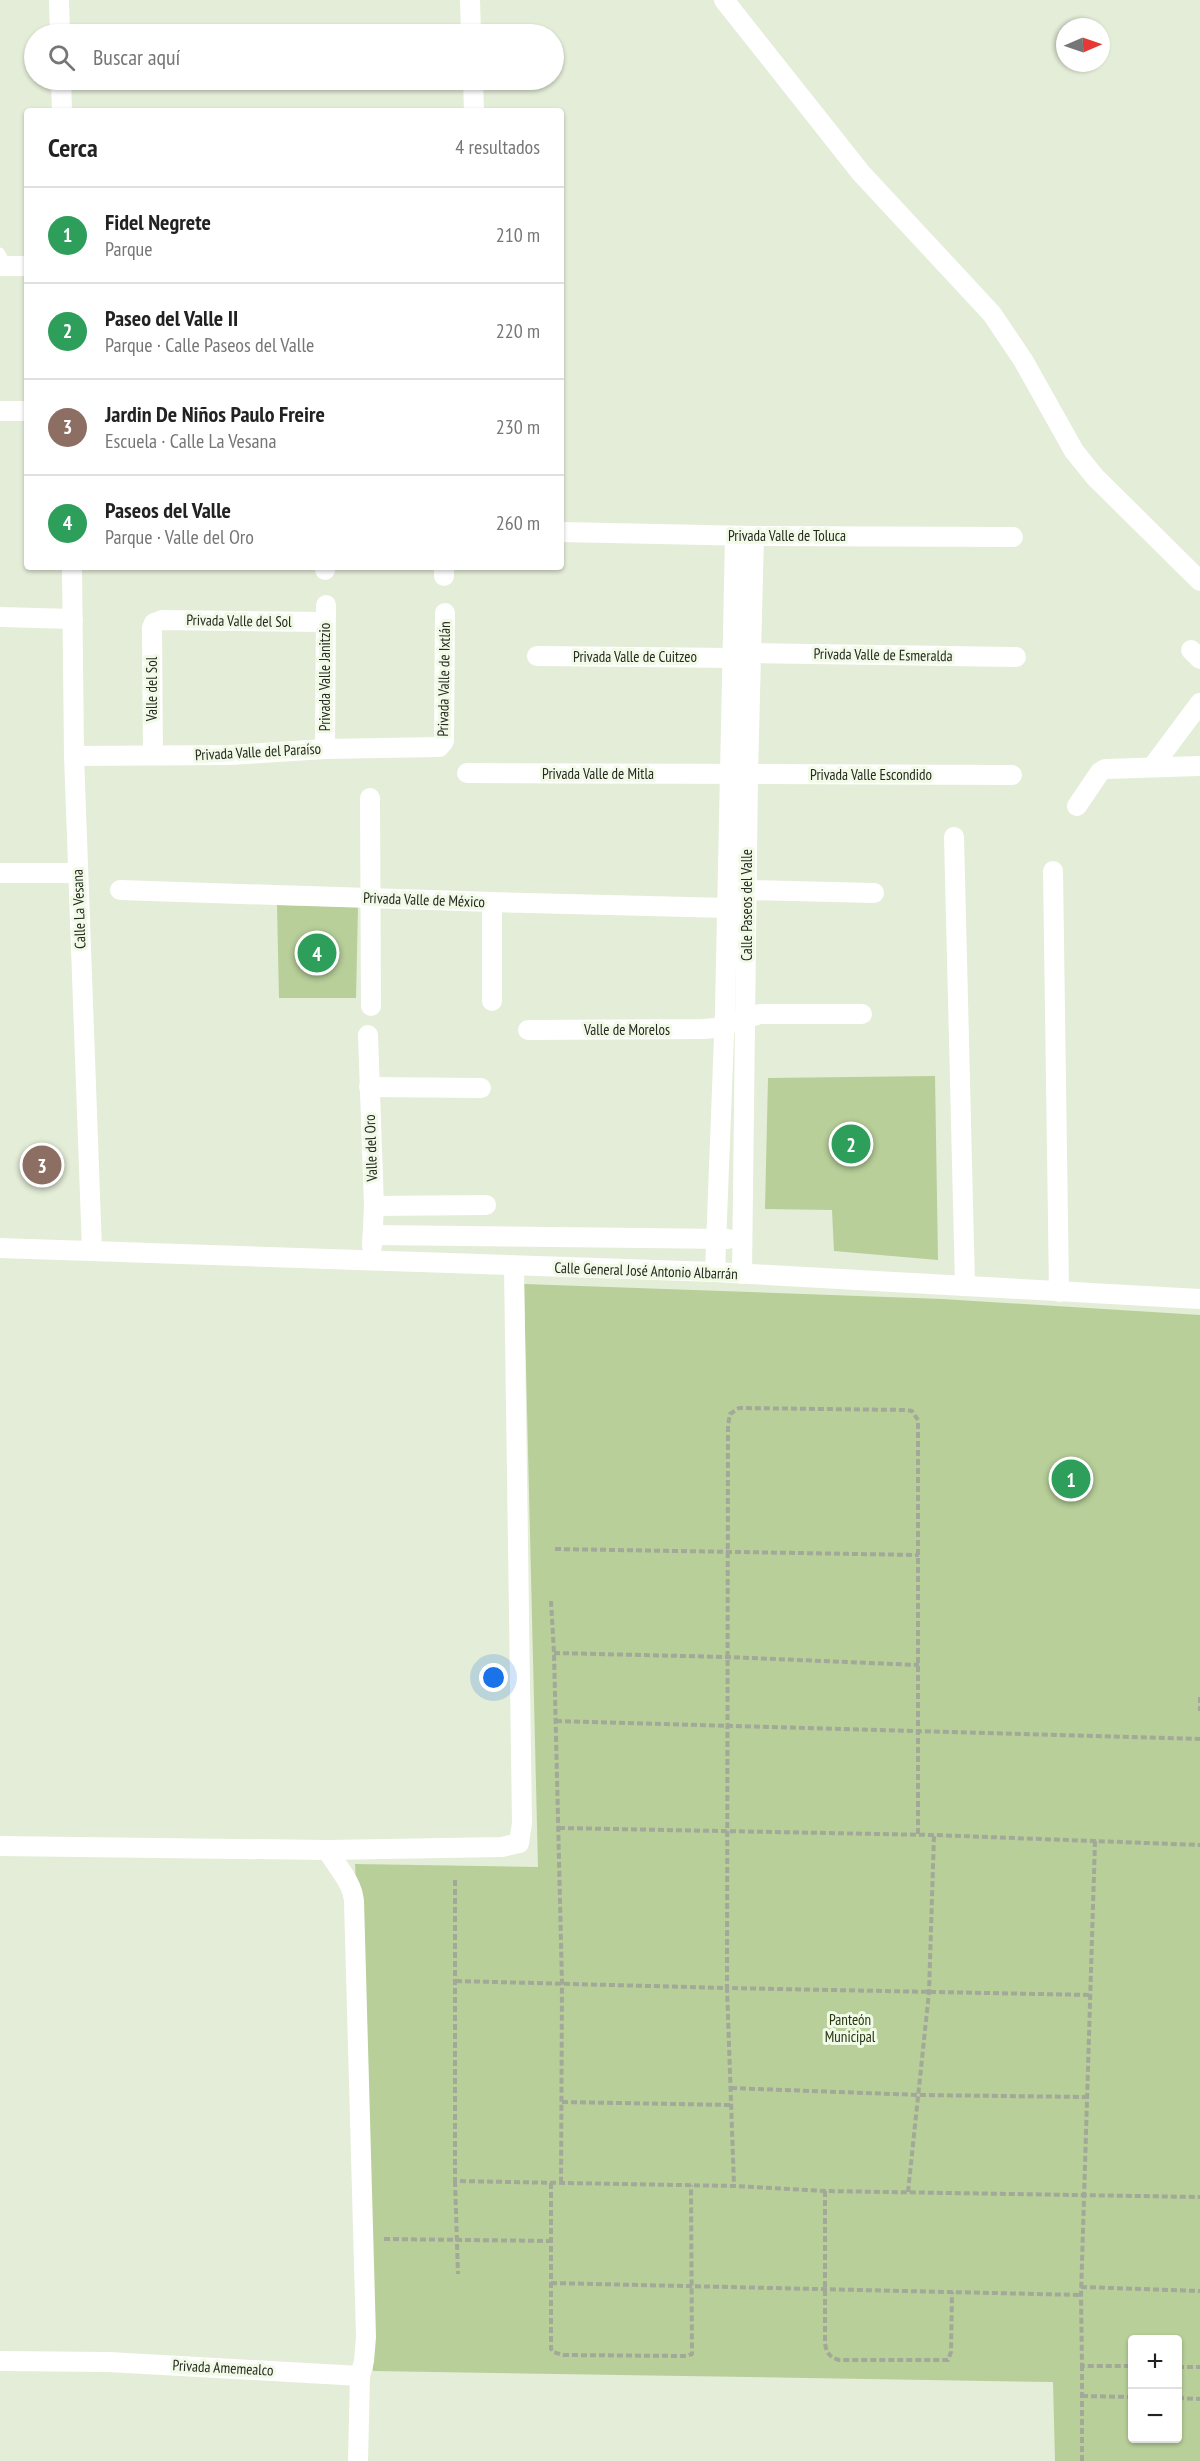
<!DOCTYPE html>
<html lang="es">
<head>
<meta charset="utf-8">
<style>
  body { margin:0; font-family:"PT Sans Narrow",sans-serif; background:#f6f6f6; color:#222 }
  .controls { position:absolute; right:18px; bottom:18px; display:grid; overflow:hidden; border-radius:6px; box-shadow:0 2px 4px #0004 }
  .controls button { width:54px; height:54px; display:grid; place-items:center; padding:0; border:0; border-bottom:2px solid #e0e0e0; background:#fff; color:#222; font:30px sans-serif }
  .compass { position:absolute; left:1056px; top:18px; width:54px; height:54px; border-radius:50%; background:#fff; box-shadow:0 2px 4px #0004; rotate:88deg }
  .you { position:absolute; left:494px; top:1678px; width:21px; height:21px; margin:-15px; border:4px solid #fff; border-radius:50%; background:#1a73e8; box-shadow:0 0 0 9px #1a73e833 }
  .badge { display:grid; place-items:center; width:39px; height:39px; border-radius:50%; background:#db2777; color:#fff; font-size:20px; font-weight:700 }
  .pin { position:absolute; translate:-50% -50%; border:3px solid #fff; box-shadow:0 2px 6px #0006 }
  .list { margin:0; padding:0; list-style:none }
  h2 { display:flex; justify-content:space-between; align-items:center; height:78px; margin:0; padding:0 24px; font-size:26px }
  h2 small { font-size:20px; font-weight:400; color:#767676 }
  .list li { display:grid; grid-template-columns:39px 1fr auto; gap:18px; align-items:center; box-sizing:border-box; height:96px; padding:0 24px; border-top:2px solid #e0e0e0 }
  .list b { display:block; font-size:22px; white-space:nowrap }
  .list p { margin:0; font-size:20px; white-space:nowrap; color:#767676 }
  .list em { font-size:20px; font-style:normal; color:#767676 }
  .icon { flex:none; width:33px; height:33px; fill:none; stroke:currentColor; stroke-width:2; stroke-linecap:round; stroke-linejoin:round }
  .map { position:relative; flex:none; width:1200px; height:2461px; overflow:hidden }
  .search { position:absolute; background:#fff; box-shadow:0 2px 4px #0004; left:24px; top:24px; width:540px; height:66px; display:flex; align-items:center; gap:15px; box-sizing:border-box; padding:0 21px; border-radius:33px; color:#767676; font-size:22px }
  .panel { position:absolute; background:#fff; box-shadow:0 2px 4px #0004; left:24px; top:108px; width:540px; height:462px; border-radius:6px }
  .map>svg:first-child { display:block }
  .green { fill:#b8cf99; fill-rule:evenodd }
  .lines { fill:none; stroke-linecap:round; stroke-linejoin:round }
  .path { stroke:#a2a999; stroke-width:4; stroke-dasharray:6 3; stroke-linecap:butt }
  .lane { stroke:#fff; stroke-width:9 }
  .street { stroke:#fff; stroke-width:20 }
  .labels { text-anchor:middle; stroke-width:6; stroke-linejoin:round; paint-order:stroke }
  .street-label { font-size:15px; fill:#262922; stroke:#f1fae6 }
  .park-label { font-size:15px; fill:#283511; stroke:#f1fae6 }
</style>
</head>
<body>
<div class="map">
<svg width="1200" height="2461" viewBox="0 0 1200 2461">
  <rect width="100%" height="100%" fill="#e4edd8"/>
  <!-- green -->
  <g class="green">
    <polygon points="277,905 358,907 356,998 279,998"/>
    <polygon points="935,1076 938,1260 834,1251 832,1210 765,1209 768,1078"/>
    <path d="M524,1284L942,1299L1200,1315V2461H1055L1053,2382L373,2371L365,2085L355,1864L538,1867ZM1132,2340H1178V2438H1132Z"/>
  </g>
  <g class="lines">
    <!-- path -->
    <g class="path">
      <polyline points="555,1549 919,1555"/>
      <polyline points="551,1601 554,1653 562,1984 561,2183"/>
      <polyline points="554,1653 727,1657 919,1665"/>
      <polyline points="1200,1697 1200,1711"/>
      <polyline points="556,1721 1200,1739"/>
      <polyline points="559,1828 934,1835 1200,1845"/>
      <polyline points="918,1834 918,1420 912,1411 907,1410 739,1408 730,1414 728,1425 727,1988 1091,1995"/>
      <polyline points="1095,1841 1081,2295 1082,2366 1132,2366"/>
      <polyline points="455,1880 455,2181 734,2186 825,2191 1200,2197"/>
      <polyline points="456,1981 727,1988 734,2186"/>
      <polyline points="731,2088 919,2095 1089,2097"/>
      <polyline points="562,2102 731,2105"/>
      <polyline points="455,2181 458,2274"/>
      <polyline points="551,2183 551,2349 553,2352 563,2355 686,2356 692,2354 691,2185"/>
      <path d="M825,2191V2344C827,2354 830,2357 839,2360H948L951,2352L952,2292"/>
      <polyline points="908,2192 929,1992 934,1835"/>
      <polyline points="384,2239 551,2241"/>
      <polyline points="551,2283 1081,2295"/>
      <polyline points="1081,2287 1200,2291"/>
      <polyline points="1178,2367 1200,2367"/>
      <polyline points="1082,2396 1132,2397"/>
      <polyline points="1178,2398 1200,2399"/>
      <polyline points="1082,2461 1082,2366"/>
    </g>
    <!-- lane -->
    <polyline class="lane" points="0,252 8,266"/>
    <!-- street -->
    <g class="street">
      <polyline points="59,0 60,34"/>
      <polyline points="470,0 471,34"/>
      <polyline points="724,0 861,173 992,314 1023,360 1074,451 1095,477 1200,581"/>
      <polyline points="61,80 62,111"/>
      <polyline points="473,80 474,111"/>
      <polyline points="0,266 27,266"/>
      <polyline points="0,411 27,411"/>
      <polyline points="561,532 754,536 1013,537"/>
      <polyline points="72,567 74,756 92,1250"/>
      <polyline points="325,567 325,570"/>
      <polyline points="444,576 444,567"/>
      <polyline points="0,617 73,619"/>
      <polyline points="1191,650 1200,659"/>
      <polyline points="751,653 1016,657"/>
      <polyline points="537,656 733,658"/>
      <polyline points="325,749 326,605"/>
      <polyline points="153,755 152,628 154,623 162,620 325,622"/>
      <polyline points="74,756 230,755 325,749 439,747 444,741 445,613"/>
      <polyline points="1153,766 1200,703"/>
      <polyline points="467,773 1012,775"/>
      <polyline points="370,798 371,1006"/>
      <polyline points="1077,806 1100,772 1105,769 1200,766"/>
      <polyline points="954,837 965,1285"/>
      <polyline points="1053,871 1059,1292"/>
      <polyline points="0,873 78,873"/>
      <polyline points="120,890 492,902 728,908"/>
      <polyline points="747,890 874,893"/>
      <polyline points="492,1001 492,902"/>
      <polyline points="528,1030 703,1029 716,1028 760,1014 862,1014"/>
      <polyline points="368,1035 374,1206 372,1246"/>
      <polyline points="369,1087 481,1088"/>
      <polyline points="374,1206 486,1205"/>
      <polyline points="373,1235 728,1239"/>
      <polyline points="0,1248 715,1272 1200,1299"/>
      <polyline points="715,1272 725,1010 735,536"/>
      <polyline points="742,1274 748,774 754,536"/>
      <polyline points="0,1846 327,1850 502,1847 519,1843 522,1823 514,1267"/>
      <path d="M327,1850C337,1867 352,1881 354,1901L366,2337L364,2361L360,2376L358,2461"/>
      <polyline points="0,2361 109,2362 360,2376"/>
    </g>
  </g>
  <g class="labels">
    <!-- street labels -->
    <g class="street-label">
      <text x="787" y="541">Privada Valle de Toluca</text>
      <text transform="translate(239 621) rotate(1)" y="5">Privada Valle del Sol</text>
      <text transform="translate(883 655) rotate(1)" y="5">Privada Valle de Esmeralda</text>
      <text x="635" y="662">Privada Valle de Cuitzeo</text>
      <text transform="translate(325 677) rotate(-90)" y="5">Privada Valle Janitzio</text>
      <text transform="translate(444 679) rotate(-89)" y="5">Privada Valle de Ixtlán</text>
      <text transform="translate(152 689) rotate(-90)" y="5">Valle del Sol</text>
      <text transform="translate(258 752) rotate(-3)" y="5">Privada Valle del Paraíso</text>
      <text x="598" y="779">Privada Valle de Mitla</text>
      <text x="871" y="780">Privada Valle Escondido</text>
      <text transform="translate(424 900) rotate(2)" y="5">Privada Valle de México</text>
      <text transform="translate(747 905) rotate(-90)" y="5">Calle Paseos del Valle</text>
      <text transform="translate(79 909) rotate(-92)" y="5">Calle La Vesana</text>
      <text x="627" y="1035">Valle de Morelos</text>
      <text transform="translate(371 1148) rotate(-92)" y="5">Valle del Oro</text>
      <text transform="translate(646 1271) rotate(2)" y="5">Calle General José Antonio Albarrán</text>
      <text transform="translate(223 2368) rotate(3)" y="5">Privada Amemealco</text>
    </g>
    <!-- park labels -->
    <g class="park-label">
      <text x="850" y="2025">Panteón<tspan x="850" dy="17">Municipal</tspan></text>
    </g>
  </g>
</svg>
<div class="controls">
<button>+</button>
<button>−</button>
</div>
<svg class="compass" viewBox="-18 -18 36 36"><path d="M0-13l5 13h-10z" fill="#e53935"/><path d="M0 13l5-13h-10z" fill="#767676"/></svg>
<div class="you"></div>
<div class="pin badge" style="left:1071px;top:1479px;background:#2e9e5b">1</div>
<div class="pin badge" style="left:851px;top:1144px;background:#2e9e5b">2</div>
<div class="pin badge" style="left:42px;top:1165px;background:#8d6e63">3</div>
<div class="pin badge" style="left:317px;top:953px;background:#2e9e5b">4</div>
<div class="search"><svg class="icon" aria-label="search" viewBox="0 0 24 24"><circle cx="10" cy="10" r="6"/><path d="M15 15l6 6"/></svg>Buscar aquí</div>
<section class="panel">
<h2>Cerca<small>4 resultados</small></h2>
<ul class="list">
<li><span class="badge" style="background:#2e9e5b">1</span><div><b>Fidel Negrete</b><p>Parque</p></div><em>210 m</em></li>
<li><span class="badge" style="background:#2e9e5b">2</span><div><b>Paseo del Valle II</b><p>Parque · Calle Paseos del Valle</p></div><em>220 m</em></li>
<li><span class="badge" style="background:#8d6e63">3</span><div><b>Jardin De Niños Paulo Freire</b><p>Escuela · Calle La Vesana</p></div><em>230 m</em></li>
<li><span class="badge" style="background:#2e9e5b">4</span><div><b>Paseos del Valle</b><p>Parque · Valle del Oro</p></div><em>260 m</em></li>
</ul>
</section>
</div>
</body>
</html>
